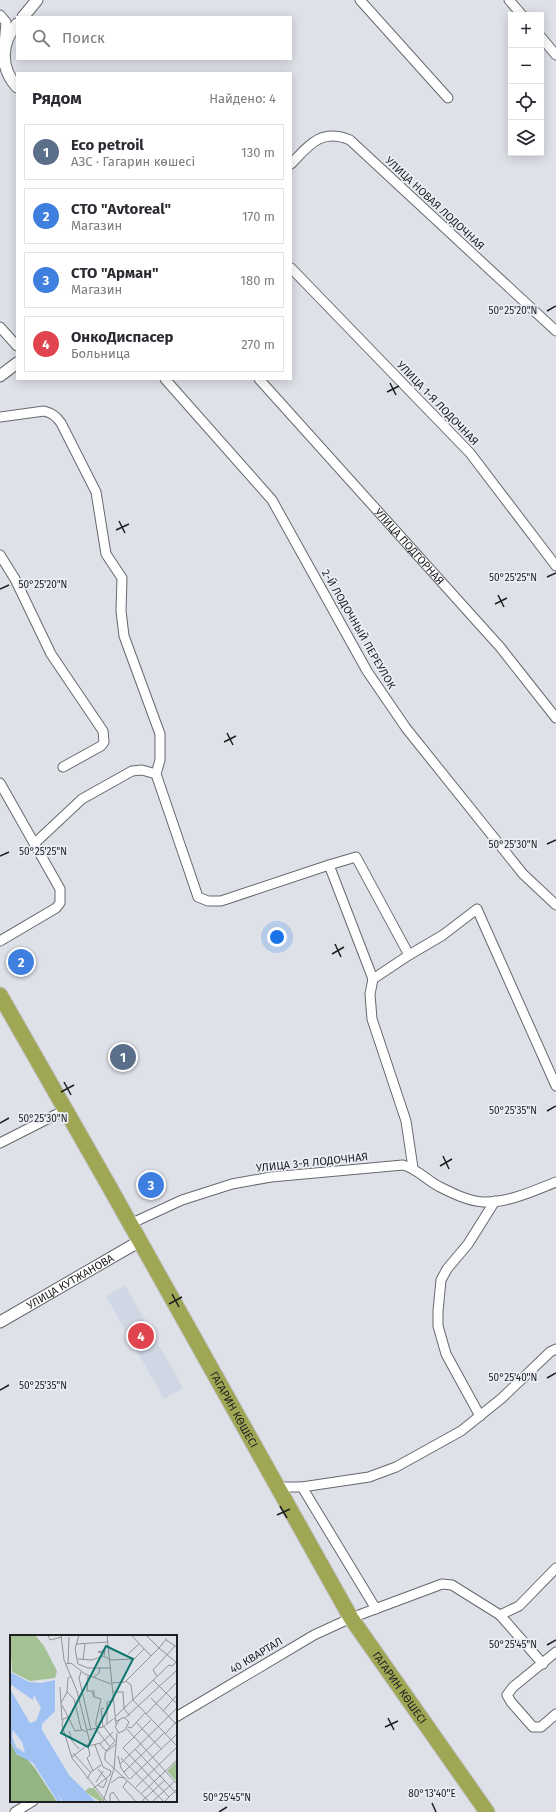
<!DOCTYPE html>
<html lang="ru">
<head>
<meta charset="utf-8">
<style>
  body { margin:0; font-family:"Fira Sans",sans-serif; background:#f2f2f3; color:#2b2b33 }
  .controls { position:absolute; right:12px; top:12px; display:grid; overflow:hidden; border-radius:0px; box-shadow:0 2px 10px #0003 }
  .controls button { width:36px; height:36px; display:grid; place-items:center; padding:0; border:0; border-bottom:1px solid #e1e1e2; background:#fff; color:#2b2b33; font:20px sans-serif }
  .you { position:absolute; left:277px; top:937px; width:14px; height:14px; margin:-10px; border:3px solid #fff; border-radius:50%; background:#1a73e8; box-shadow:0 0 0 6px #1a73e833 }
  .badge { display:grid; place-items:center; width:26px; height:26px; border-radius:50%; background:#2563eb; color:#fff; font-size:13px; font-weight:700 }
  .pin { position:absolute; translate:-50% -50%; border:2px solid #fff; box-shadow:0 1px 4px #0006 }
  .list { margin:0; padding:0; list-style:none }
  h2 { display:flex; justify-content:space-between; align-items:center; height:52px; margin:0; padding:0 16px; font-size:17px }
  h2 small { font-size:13px; font-weight:400; color:#7c7c81 }
  .list li { display:grid; grid-template-columns:26px 1fr auto; gap:12px; align-items:center; box-sizing:border-box; height:56px; margin:0 8px 8px; padding:0 8px; border:1px solid #e1e1e2; border-radius:0px }
  .list b { display:block; font-size:15px; white-space:nowrap }
  .list p { margin:0; font-size:13px; white-space:nowrap; color:#7c7c81 }
  .list em { font-size:13px; font-style:normal; color:#7c7c81 }
  .icon { flex:none; width:22px; height:22px; fill:none; stroke:currentColor; stroke-width:2; stroke-linecap:round; stroke-linejoin:round }
  .map { position:relative; flex:none; width:556px; height:1812px; overflow:hidden }
  .search { position:absolute; background:#fff; box-shadow:0 2px 10px #0003; left:16px; top:16px; width:276px; height:44px; display:flex; align-items:center; gap:10px; box-sizing:border-box; padding:0 14px; border-radius:0px; color:#7c7c81; font-size:15px }
  .panel { position:absolute; background:#fff; box-shadow:0 2px 10px #0003; left:16px; top:72px; width:276px; height:308px; border-radius:0px }
  .map>svg:first-child { display:block }
  .built { fill:#d0d7e4 }
  .lines { fill:none; stroke-linecap:round; stroke-linejoin:round }
  .minor-casing { stroke:#66696e; stroke-width:11 }
  .tertiary-casing { stroke:#66696e; stroke-width:13 }
  .trunk-casing { stroke:#c0c0c1; stroke-width:17 }
  .minor { stroke:#fff; stroke-width:9 }
  .tertiary { stroke:#fff; stroke-width:11 }
  .trunk { stroke:#9fa754; stroke-width:15 }
  .ticks { fill:none; stroke:#1d1f21; stroke-width:1.5 }
  .labels { text-anchor:middle; stroke-width:3.5; stroke-linejoin:round; paint-order:stroke }
  .street-label { font-size:11px; fill:#1d1f21; stroke:#ebeef5 }
  .inset-road { fill:none; stroke:#919398; stroke-width:1 }
  .view { fill:#0f766e; fill-opacity:0.15; stroke:#0f766e; stroke-width:2 }
  .inset-edge { fill:none; stroke:#1d1f21; stroke-width:2 }
  .ticks-label { font-size:10px; text-anchor:middle; fill:#1d1f21; stroke:#ebeef5; stroke-width:3.5; stroke-linejoin:round; paint-order:stroke }
</style>
</head>
<body>
<div class="map">
<svg width="556" height="1812" viewBox="0 0 556 1812">
  <rect width="100%" height="100%" fill="#dee1e8"/>
  <!-- built -->
  <polygon class="built" points="125,1285 183,1388 164,1399 106,1296"/>
  <g class="lines">
    <!-- minor casing -->
    <g class="minor-casing">
      <g id="minor">
        <polyline points="360,0 448,98"/>
        <polyline points="509,0 522,15"/>
        <polyline points="0,15 6,22 4,45 0,44"/>
        <polyline points="541,37 556,55"/>
        <path d="M291,164C309,145 321,128 350,140L556,331"/>
        <polyline points="291,268 470,453 556,566"/>
        <polyline points="0,327 17,346"/>
        <polyline points="165,379 272,500 367,671 406,728 523,874 556,905"/>
        <path id="s1" d="M259,379L500,647L556,718"/>
        <path d="M0,417L44,411C52,413 56,416 61,423L96,492L106,554L122,578L121,611L124,636L160,734V760L156,774L198,897L208,901H221L329,865L373,979"/>
        <polyline points="0,555 15,579 51,654 103,731 104,742 101,746 63,767"/>
        <polyline points="0,783 60,889 60,903 56,908 0,941"/>
        <polyline points="35,843 82,799 132,771 142,770 156,774"/>
        <polyline points="329,865 356,857 409,955 443,935 477,909 556,1086"/>
        <polyline points="409,955 373,979 370,994 372,1019 406,1121 413,1168"/>
        <polyline points="0,1143 65,1110"/>
        <path d="M130,1224L182,1200L232,1184L271,1177L403,1165C418,1169 426,1180 440,1187C452,1193 468,1201 483,1202C508,1203 533,1191 556,1182"/>
        <polyline points="480,1416 446,1354 438,1326 438,1311 441,1280 447,1269 468,1244 495,1201"/>
        <polyline points="276,1487 302,1487 369,1477 396,1467 461,1431 502,1398 550,1352 556,1349"/>
        <polyline points="302,1487 376,1609"/>
        <polyline points="500,1615 543,1664"/>
        <polyline points="556,1652 513,1687 507,1695 511,1702 533,1727 541,1727 556,1714"/>
        <polyline points="176,1717 314,1635 351,1618 442,1584 452,1585 500,1615 519,1606 556,1568"/>
        <polyline points="15,1812 33,1801"/>
      </g>
    </g>
    <!-- tertiary casing -->
    <g class="tertiary-casing">
      <g id="tertiary">
        <polyline points="23,17 37,0"/>
        <path d="M17,24C0,43 0,68 17,87"/>
        <polyline points="0,376 17,363"/>
        <path id="s2" d="M0,1322L140,1241"/>
      </g>
    </g>
    <!-- trunk casing -->
    <g class="trunk-casing">
      <g id="trunk">
        <path id="s3" d="M0,995L109,1186L351,1618L487,1812"/>
      </g>
    </g>
    <!-- minor -->
    <use href="#minor" class="minor"/>
    <!-- tertiary -->
    <use href="#tertiary" class="tertiary"/>
    <!-- trunk -->
    <use href="#trunk" class="trunk"/>
  </g>
  <!-- ticks -->
  <path class="ticks" d="M547,311L556,306M390,383L396,395M387,392L399,386M119,521L125,533M116,530L129,524M547,577L556,573M0,589L9,585M498,595L504,607M495,604L507,598M227,733L233,745M224,742L236,736M547,844L556,840M0,856L9,852M335,944L341,957M332,954L344,947M64,1082L71,1095M61,1092L74,1085M547,1111L556,1106M0,1123L9,1118M443,1156L449,1169M440,1166L452,1159M172,1294L179,1307M169,1304L182,1297M547,1378L556,1373M0,1390L9,1385M280,1506L287,1518M277,1515L290,1509M547,1645L556,1640M388,1718L394,1730M385,1727L398,1721M432,1803L436,1812M219,1812L227,1807"/>
  <g class="labels">
    <!-- street labels -->
    <g class="street-label">
      <text transform="translate(435 203) rotate(43)" y="4">УЛИЦА НОВАЯ ЛОДОЧНАЯ</text>
      <text transform="translate(438 403) rotate(46)" y="4">УЛИЦА 1-Я ЛОДОЧНАЯ</text>
      <text dy="4" stroke="none"><textPath href="#s1" startOffset="225">УЛИЦА ПОДГОРНАЯ</textPath></text>
      <text transform="translate(359 629) rotate(60)" y="4">2-Й ЛОДОЧНЫЙ ПЕРЕУЛОК</text>
      <text transform="translate(312 1162) rotate(-6)" y="4">УЛИЦА 3-Я ЛОДОЧНАЯ</text>
      <text dy="4" stroke="none"><textPath href="#s2" startOffset="81">УЛИЦА КУТЖАНОВА</textPath></text>
      <text dy="4" stroke="none"><textPath href="#s3" startOffset="476">ГАГАРИН КӨШЕСІ</textPath></text>
      <text transform="translate(256 1655) rotate(-31)" y="4">40 КВАРТАЛ</text>
      <text dy="4" stroke="none"><textPath href="#s3" startOffset="800">ГАГАРИН КӨШЕСІ</textPath></text>
    </g>
  </g>
  <!-- overview -->
  <g transform="translate(10 1635)">
    <rect width="167" height="167" fill="#dee1e8"/>
    <path d="M0,0H25L34,11L47,36L45,43L20,46L2,37ZM167,126V147L157,136ZM78,153H84L93,164L91,167L75,157Z" fill="#a4c293"/>
    <path d="M0,106L7,120L16,123L24,132L47,167H0Z" fill="#94b581"/>
    <path d="M0,37L19,47L31,48L45,45V76L32,89V95L59,140L86,167H53L47,157L52,167H48L23,128L6,119L0,105V54L20,88L26,86L31,73L24,60L23,65L0,49ZM3,95L12,107L15,118L6,112L2,102Z" fill="#9fc1f4" fill-rule="evenodd"/>
    <path class="inset-road" d="M38,0L40,5L52,2M51,0L54,25L67,56L80,108L62,122M69,0L65,14L68,29L78,33H100M97,0L106,89M121,0L141,21L149,13L167,28M136,0L149,13L157,3M156,5L167,12M66,9L98,7M93,18L88,17L95,15L94,21M118,19L129,9M68,24L82,25L93,21L101,25L124,24L134,14M73,25L75,9M56,29L61,28L75,39L101,49M58,29L59,2M71,37L69,43L81,95M78,41L77,56H82L84,62M147,41L143,35L165,11M84,42L89,38L90,32M143,45L167,69M116,46L121,50L123,65L167,111M102,48L115,47L141,21M50,52L51,68M84,55V62L91,64L86,86V91L90,93M57,57L64,64L71,94L76,97M103,57H113L114,74L120,81M141,63L167,90M52,70L65,96L72,95M153,76L167,60M136,79L167,47M106,81L159,30L162,31L166,27M59,82L53,84L52,90L62,123L97,167M104,83L107,86L112,83H115L119,87L115,95L109,98L105,92L110,84M115,83L167,35M52,85L51,68L57,57L58,43L61,41M141,85L113,113L159,162M126,87L151,114M97,89V67L103,66M93,92L91,74L94,73M118,92L121,93L135,78M86,94L100,112M117,94L167,149M77,95L93,92L103,84M59,96L62,106L69,114M155,99L167,86M90,109L96,116L105,106L94,92M106,109L95,118V125L140,167M125,114L167,159M63,118L81,138M108,121L111,133L119,144M111,123L154,167M110,129L167,73M88,134L97,145L93,153L88,150M83,136L77,123L80,120L78,111L91,108L103,97M114,137L154,98M77,144L81,137L91,130M120,144L167,99M117,146L113,152L126,167M86,147L93,136M101,148L109,142L115,143M126,152L167,112M84,153L100,140L101,136L93,132L85,110M132,158L167,125M93,167L104,134L107,98M100,167V159L103,157L110,167M131,167L155,145M142,167L165,146M154,167L167,154"/>
    <path class="view" d="M96,11L123,24L78,112L51,98Z"/>
    <rect width="167" height="167" class="inset-edge"/>
  </g>
  <g class="ticks-label">
    <text x="513" y="314">50°25'20"N</text>
    <text x="513" y="581">50°25'25"N</text>
    <text x="43" y="588">50°25'20"N</text>
    <text x="513" y="848">50°25'30"N</text>
    <text x="43" y="855">50°25'25"N</text>
    <text x="513" y="1114">50°25'35"N</text>
    <text x="43" y="1122">50°25'30"N</text>
    <text x="513" y="1381">50°25'40"N</text>
    <text x="43" y="1389">50°25'35"N</text>
    <text x="513" y="1648">50°25'45"N</text>
    <text x="432" y="1797">80°13'40"E</text>
    <text x="227" y="1801">50°25'45"N</text>
  </g>
</svg>
<div class="controls">
<button>+</button>
<button>−</button>
<button><svg class="icon" aria-label="locate" viewBox="0 0 24 24"><circle cx="12" cy="12" r="6"/><path d="M12 2v4M12 18v4M2 12h4M18 12h4"/></svg></button>
<button><svg class="icon" aria-label="layers" viewBox="0 0 24 24"><path d="M12 4l9 5-9 5-9-5zM3 14l9 5 9-5"/></svg></button>
</div>
<div class="you"></div>
<div class="pin badge" style="left:123px;top:1057px;background:#5c6f8a">1</div>
<div class="pin badge" style="left:21px;top:962px;background:#3f7fe0">2</div>
<div class="pin badge" style="left:151px;top:1185px;background:#3f7fe0">3</div>
<div class="pin badge" style="left:141px;top:1336px;background:#e0444e">4</div>
<div class="search"><svg class="icon" aria-label="search" viewBox="0 0 24 24"><circle cx="10" cy="10" r="6"/><path d="M15 15l6 6"/></svg>Поиск</div>
<section class="panel">
<h2>Рядом<small>Найдено: 4</small></h2>
<ul class="list">
<li><span class="badge" style="background:#5c6f8a">1</span><div><b>Eco petroil</b><p>АЗС · Гагарин көшесі</p></div><em>130 m</em></li>
<li><span class="badge" style="background:#3f7fe0">2</span><div><b>СТО &quot;Avtoreal&quot;</b><p>Магазин</p></div><em>170 m</em></li>
<li><span class="badge" style="background:#3f7fe0">3</span><div><b>СТО &quot;Арман&quot;</b><p>Магазин</p></div><em>180 m</em></li>
<li><span class="badge" style="background:#e0444e">4</span><div><b>ОнкоДиспасер</b><p>Больница</p></div><em>270 m</em></li>
</ul>
</section>
</div>
</body>
</html>
